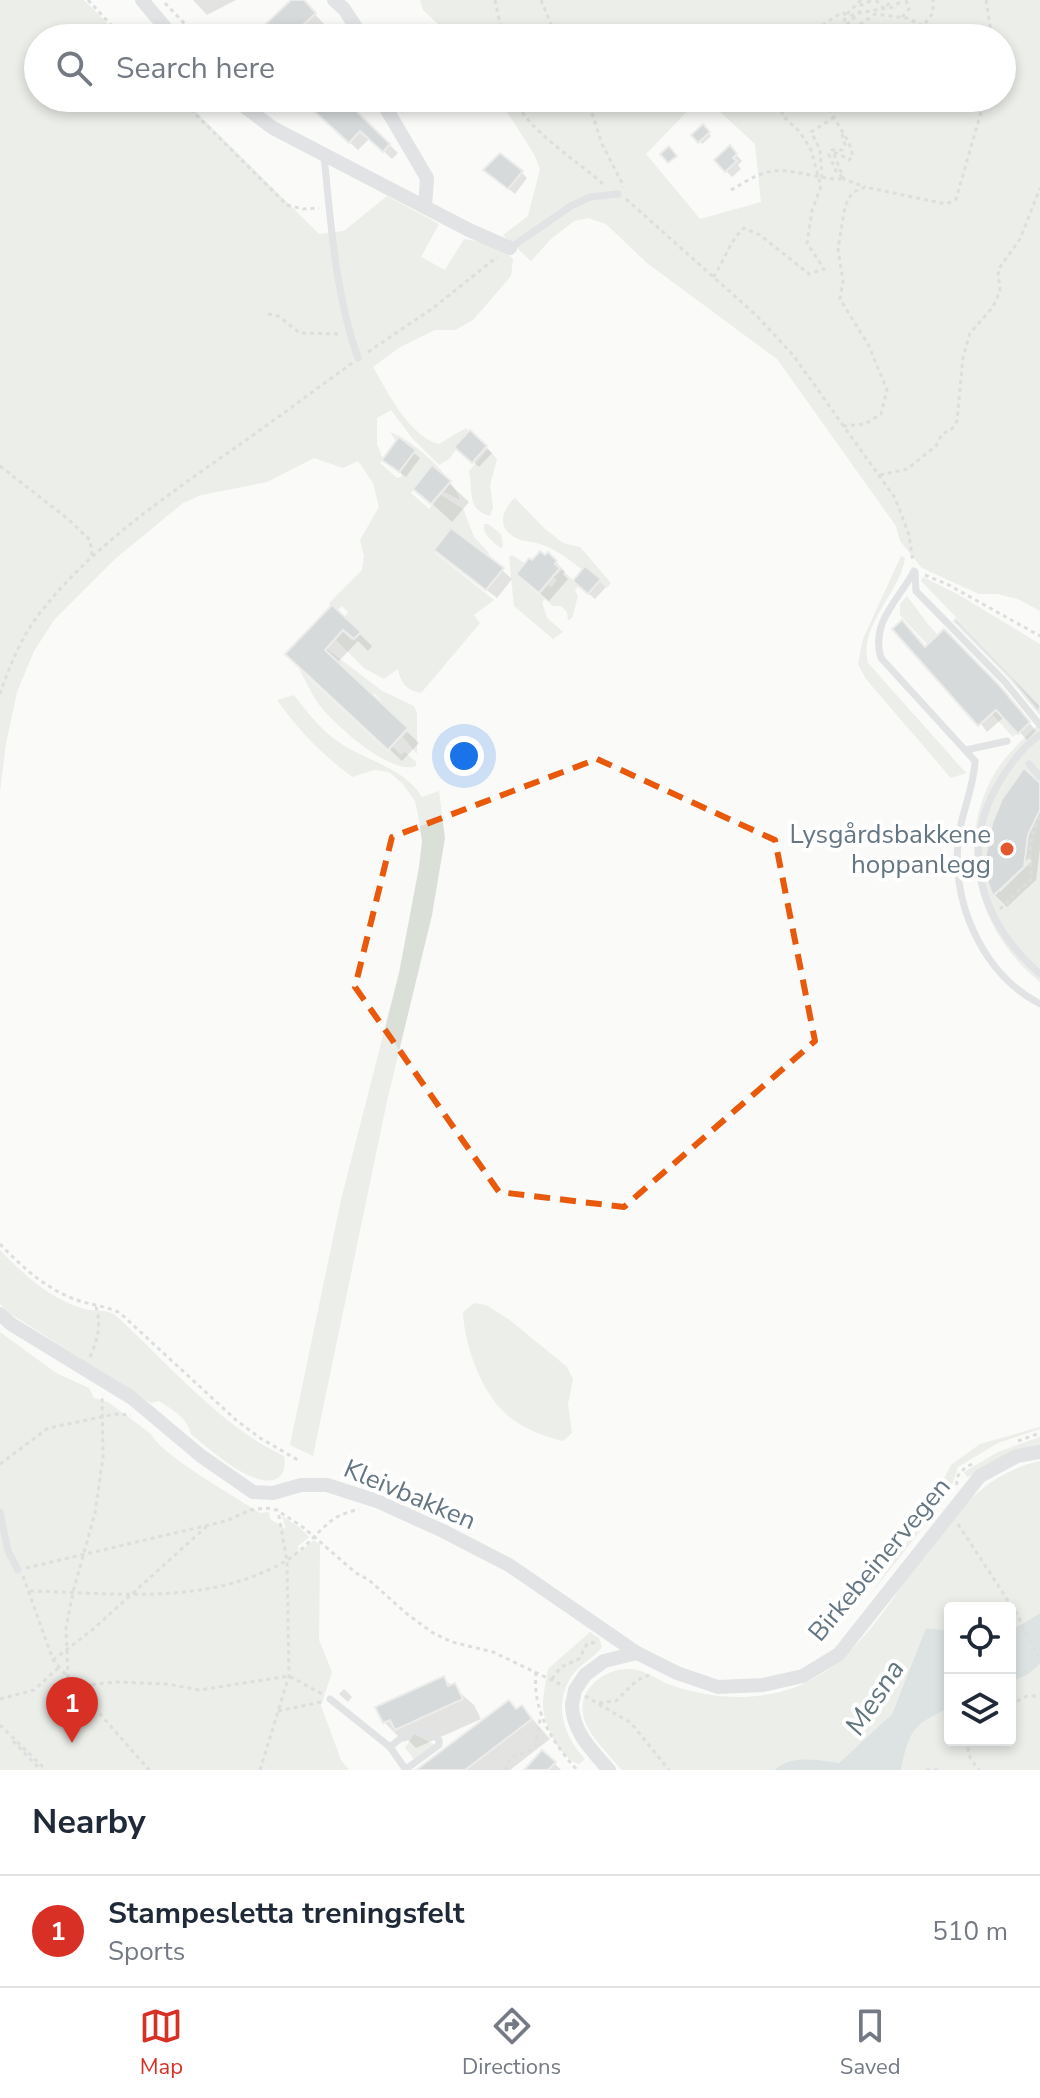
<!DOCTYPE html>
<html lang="en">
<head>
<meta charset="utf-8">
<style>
  body { margin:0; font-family:"Nunito Sans",sans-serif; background:#f6f6f7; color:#1f2937 }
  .controls { position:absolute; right:24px; bottom:24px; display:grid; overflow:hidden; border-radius:8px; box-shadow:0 4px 12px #0003 }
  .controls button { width:72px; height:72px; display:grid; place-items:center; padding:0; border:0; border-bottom:2px solid #e0e1e3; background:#fff; color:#1f2937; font:40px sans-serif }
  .you { position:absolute; left:464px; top:756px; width:28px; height:28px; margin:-20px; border:6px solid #fff; border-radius:50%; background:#1a73e8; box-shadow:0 0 0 12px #1a73e833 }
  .badge { display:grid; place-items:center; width:52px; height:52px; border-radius:50%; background:#d93025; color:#fff; font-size:26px; font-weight:700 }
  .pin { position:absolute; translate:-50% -66px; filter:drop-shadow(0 2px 4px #0008) }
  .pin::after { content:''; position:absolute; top:42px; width:28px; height:24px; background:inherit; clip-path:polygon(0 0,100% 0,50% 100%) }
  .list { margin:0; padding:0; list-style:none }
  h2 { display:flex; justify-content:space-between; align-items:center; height:104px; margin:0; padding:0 32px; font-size:34px }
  h2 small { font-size:26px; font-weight:400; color:#747a83 }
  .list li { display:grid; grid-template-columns:52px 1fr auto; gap:24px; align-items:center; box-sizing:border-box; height:112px; padding:0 32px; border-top:2px solid #e0e1e3 }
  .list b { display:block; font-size:30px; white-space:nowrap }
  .list p { margin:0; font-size:26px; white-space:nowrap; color:#747a83 }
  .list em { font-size:26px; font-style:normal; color:#747a83 }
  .icon { flex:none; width:44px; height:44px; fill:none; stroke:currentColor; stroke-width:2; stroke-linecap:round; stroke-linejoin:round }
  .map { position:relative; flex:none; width:1040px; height:1770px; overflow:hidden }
  .search { position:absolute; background:#fff; box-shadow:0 4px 12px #0003; left:24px; right:24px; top:24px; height:88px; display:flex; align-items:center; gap:20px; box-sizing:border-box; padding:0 28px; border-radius:44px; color:#747a83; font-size:30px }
  .sheet { height:216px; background:#fff }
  nav { display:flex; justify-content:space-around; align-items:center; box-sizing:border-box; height:112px; border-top:2px solid #e0e1e3; background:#fff; font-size:22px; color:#747a83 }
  nav a { display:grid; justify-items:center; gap:4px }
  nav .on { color:#d93025 }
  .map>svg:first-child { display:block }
  .green { fill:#dadfd7 }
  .water { fill:#bbc7cb }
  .shadow { fill:#0003; fill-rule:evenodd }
  .building { fill:#aab3b9; stroke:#dcdcda; stroke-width:2 }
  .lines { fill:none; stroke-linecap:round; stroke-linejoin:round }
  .path { stroke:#bbbfc2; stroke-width:3; stroke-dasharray:4 4; stroke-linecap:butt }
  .lane { stroke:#c3c8cc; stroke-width:7 }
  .street { stroke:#c3c8cc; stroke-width:14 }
  .street-bridge { stroke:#c3c8cc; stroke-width:14 }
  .marked { fill:none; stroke:#e8590c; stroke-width:6; stroke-dasharray:16 10; stroke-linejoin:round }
  .poi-dot { fill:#e4572e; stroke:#fff; stroke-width:3 }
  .labels { text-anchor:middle; stroke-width:8; stroke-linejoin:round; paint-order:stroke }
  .poi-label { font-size:26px; fill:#657683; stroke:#fff; text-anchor:end }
  .street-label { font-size:26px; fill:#657683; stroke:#fff }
  .water-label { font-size:28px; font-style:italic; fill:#60757c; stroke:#fff }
</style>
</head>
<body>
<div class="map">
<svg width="1040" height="1770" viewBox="0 0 1040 1770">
  <rect width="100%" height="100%" fill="#fafaf8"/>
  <!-- green -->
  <g class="green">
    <path d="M0,0H84L122,38H38V98H182L319,234L344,231L387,196L439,224L421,257L445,270L464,239C479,241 502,247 513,259L511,276L473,320L455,330H435L400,347L373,367C387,391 409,437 439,444L466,428L469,433L449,459L439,465L413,439L391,410L377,418V444L383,459L380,463L397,478L401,477V472L414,453L396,441L390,432C412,439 454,477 460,500L444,492L449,485L431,470L411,493L429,509L441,495L463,509L474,537L489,553L488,556L452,529L434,552L494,600L474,615L480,623L421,693C406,690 401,683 398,669L384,679L364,668L336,640L343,632L352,641L359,633L344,618L348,612L342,606L336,612L329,603L362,570L364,556L360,540L379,507L373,483L358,461L343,468L314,458L267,482L201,495L183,503L116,558L54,620L34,651L17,692L6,743L0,791Z"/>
    <polygon points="420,0 1040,0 1040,611 1018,599 997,594 979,594 922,568 900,541 896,526 777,359 647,263 606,224 588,218 574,221 551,239 531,261 503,235 528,216 540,169 534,154 498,98 700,98 646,154 700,219 761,202 755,144 705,98 1002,98 1002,38 453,38 423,10"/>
    <path d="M488,449L497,459L490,485L493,507L490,516C467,510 473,491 469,471Z"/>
    <path d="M515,498L545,529L563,543L580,547L611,583L607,588L586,568L583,570C572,562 560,552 546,546C537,542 525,542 516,538C496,528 502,509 515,498Z"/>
    <path d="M484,524H488L501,534L503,546L501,548C493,542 482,534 484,524Z"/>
    <polygon points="512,555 526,564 527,569 520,578 539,595 548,585 552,587 557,580 554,577 562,570 574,581 573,583 578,586 575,591 578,596 572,618 568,620 567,612 561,606 553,606 545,599 542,602 547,618 563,632 553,639 514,606 509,557"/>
    <path d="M901,556L905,558C900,593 858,625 868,663L966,773L951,778L866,679L858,664L863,639Z"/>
    <polygon points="923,577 959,595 1040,644 1040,704 921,581"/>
    <polygon points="907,596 927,623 1021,729 1013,737 900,615 900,604"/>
    <polygon points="327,649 382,691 414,706 417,714 417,754 403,737 408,731 378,703 381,700 374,693 371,696 324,653"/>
    <path d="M299,669L388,752L393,747L401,755L405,752L416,762V766C391,776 332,723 318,703C310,692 306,680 299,669Z"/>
    <path d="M294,695C306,711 318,726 333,738C362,761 402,765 422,797L439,791L445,838L432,915L387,1101L313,1456L290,1445L341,1200L399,973L419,867L422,841L418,814L415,801L402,783L389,772L374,770L352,777C321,753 299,731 277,700Z"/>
    <path d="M1040,723V982C976,931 952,840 998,768C1010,751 1025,737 1040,723Z"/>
    <path d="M0,1250C24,1275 50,1299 84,1309C95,1312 104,1309 114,1314C167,1362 220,1426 284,1456C285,1463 285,1470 281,1475C261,1497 206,1446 191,1434C187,1417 173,1410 159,1401L151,1403L11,1314L0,1304Z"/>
    <path d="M474,1303L486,1305L511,1321L567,1367L573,1379L568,1404L572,1433L563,1441C542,1436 517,1426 502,1410C480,1388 464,1342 463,1312Z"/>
    <path d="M0,1332L56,1373L89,1388L94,1398L108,1402L151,1434C162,1456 236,1497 260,1513L269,1512L270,1519L286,1529L282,1516L299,1527L309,1537L298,1546L299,1552L314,1540L320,1545L319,1640L332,1672L321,1706L341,1760L349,1770H0Z"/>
    <polygon points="1040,1427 1040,1429 998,1443 958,1467 949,1494 870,1595 920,1524 951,1465 980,1444"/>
    <polygon points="1040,1437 1040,1445 971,1476 967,1477 964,1472 998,1452"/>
    <path d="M1040,1461V1613L1010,1631V1608H950V1631L926,1628L892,1714L839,1763C816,1760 793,1754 775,1770H622C602,1746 564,1715 593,1684C602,1674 618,1668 631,1669C646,1670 657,1680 671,1685C709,1699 757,1702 796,1687C901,1647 925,1486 1040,1461Z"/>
    <path d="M590,1632L599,1638L602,1647C595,1657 582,1663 574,1673C552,1701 563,1736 585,1759L579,1764C561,1758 548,1733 544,1714C541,1701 546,1683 548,1669Z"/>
    <path d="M1040,1664V1770H901C909,1731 913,1724 950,1708V1740H1010V1682L1027,1675Z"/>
    <polygon points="414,1734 435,1745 418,1759 414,1759 405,1748"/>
  </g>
  <!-- water -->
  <g class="water">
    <polygon points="1040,1613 1040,1664 1027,1675 1010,1682 1010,1631"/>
    <path d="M926,1628L950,1631V1708C913,1724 909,1731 901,1770H775C792,1754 817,1760 839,1763L892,1714Z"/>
  </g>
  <!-- shadow -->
  <g class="shadow">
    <polygon points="193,0 236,0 207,15"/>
    <polygon points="294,0 302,0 324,24 309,38 254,38"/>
    <polygon points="302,98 340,98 398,153 392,159 370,138 358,150"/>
    <polygon points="703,127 711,136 702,144 694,135"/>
    <polygon points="730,148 742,161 738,165 741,169 732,177 716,160"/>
    <polygon points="521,172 527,178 515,194 492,176"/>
    <polygon points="470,432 492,453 479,467 457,447"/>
    <polygon points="399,440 420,458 406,477 390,465"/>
    <polygon points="432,468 469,502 452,522 415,488"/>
    <polygon points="446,559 502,570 512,579 497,598"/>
    <polygon points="556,562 565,572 563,574 568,579 549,601 528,583"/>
    <polygon points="586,569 606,587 595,599 581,587"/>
    <polygon points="332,607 372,646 368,651 358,641 336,664 419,743 402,761 301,666"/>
    <polygon points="926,649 1008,697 1036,731 1027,740 1005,716 987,732"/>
    <path d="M1040,784V848L1036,880L1007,907L994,894ZM1029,858L1032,861L1000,892V886Z"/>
    <polygon points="443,1678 474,1705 481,1719 416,1748 408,1740 404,1742 384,1722"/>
    <polygon points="344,1689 352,1697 348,1702 339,1694"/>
    <polygon points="522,1707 550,1739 510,1770 424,1770"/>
    <polygon points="543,1752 561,1770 526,1770"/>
  </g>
  <!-- building -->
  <g class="building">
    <polygon points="291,0 304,0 316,13 289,38 251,38"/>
    <polygon points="300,98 343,98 390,144 383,152 360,131 349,143"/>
    <polygon points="703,124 710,132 698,143 691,135"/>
    <polygon points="730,145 737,154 733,158 737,161 725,172 714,160"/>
    <polygon points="669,146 677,156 668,163 660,154"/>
    <polygon points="500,153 523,171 508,189 483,170"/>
    <polygon points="470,430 487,446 472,463 454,447"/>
    <polygon points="399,437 416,450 399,472 382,460"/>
    <polygon points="432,465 451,481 431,504 413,489"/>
    <polygon points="451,528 504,568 486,590 434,550"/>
    <polygon points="540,551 545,555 548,552 557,561 555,564 560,568 539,593 516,574 529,558 532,560"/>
    <polygon points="585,566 601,579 588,594 573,581"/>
    <polygon points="332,605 361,632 354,639 343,630 325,650 408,728 388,750 285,654"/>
    <polygon points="956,619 1040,705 1039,713 1010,678 954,621"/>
    <polygon points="902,620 925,647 944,629 1000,686 1030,722 1018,734 996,710 978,726 892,629"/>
    <polygon points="1024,768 1040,783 1040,810 1028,835 1024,867 993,896 988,883 986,854 992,824 1002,799"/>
    <polygon points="444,1676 448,1686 455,1683 463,1699 395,1730 390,1720 383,1723 375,1707"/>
    <polygon points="509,1700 516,1709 522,1705 532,1719 465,1770 416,1770"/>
    <polygon points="542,1750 556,1762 548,1770 524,1770"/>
  </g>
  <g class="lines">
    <!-- path -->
    <g class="path">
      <polyline points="88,0 123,38"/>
      <polyline points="495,0 503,38"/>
      <polyline points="541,0 557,38"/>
      <polyline points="876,0 884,9 892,0"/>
      <polyline points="986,0 992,38"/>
      <polyline points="165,3 198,38"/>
      <polyline points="902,17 909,9 906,0"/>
      <polyline points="841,29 847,14 861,0"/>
      <path d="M816,38L817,28C827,24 833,16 843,13L850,16L859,13L861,5L873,0"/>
      <polyline points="840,38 875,14 907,18 923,26 933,13 933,0"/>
      <polyline points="841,38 840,31 859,13 893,7 903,0"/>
      <polyline points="179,98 287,205 303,209 319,208"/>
      <path d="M515,98C524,128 579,162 603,184"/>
      <polyline points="587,98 602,144 624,187"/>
      <polyline points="842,134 845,145 842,150 832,150 844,179 865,187"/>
      <polyline points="822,178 820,149 811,132 833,118"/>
      <path d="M731,190C744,183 757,173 773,171C797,169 820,180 844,179L836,171L829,155L837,153L849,160L853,156L849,143L828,107L831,98"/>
      <polyline points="626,199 756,315 793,355 895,498 909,535 913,563"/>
      <path d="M713,277C725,261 729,241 744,228L760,235L809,274L824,269L807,243L812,211L821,186L811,150L800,132L782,115L784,98"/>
      <polyline points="268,314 278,316 300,333 339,334"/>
      <polyline points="368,352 433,308 497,257"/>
      <polyline points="843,426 865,424 881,414 887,390 869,346 840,299 843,281 838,249 845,206 852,193 865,187 946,204 956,199 985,98"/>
      <polyline points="0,466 68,519 90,540 92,556"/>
      <polyline points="880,475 907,469 936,446 942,434 952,429 957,421 963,357 970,333 993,307 1000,291 998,270 1020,239 1040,188"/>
      <polyline points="925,575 947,584 1040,636"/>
      <path d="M0,694C10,665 21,637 40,613C89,550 154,505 219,459C264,428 308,395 352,363"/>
      <path d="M1000,909L1032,878C1028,856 1029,838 1040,817"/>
      <path d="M0,1244C22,1267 46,1289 77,1300C91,1305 106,1306 120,1313L236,1420L260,1438L298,1460"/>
      <path d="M90,1357C98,1339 102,1323 95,1304"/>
      <polyline points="1018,1441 1040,1433"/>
      <polyline points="0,1464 48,1428 116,1414 131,1415"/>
      <path d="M957,1485C955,1474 963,1469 972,1464"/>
      <polyline points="958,1524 1018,1616 1040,1660"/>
      <polyline points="26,1568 226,1521 250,1510 266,1508 277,1510 304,1528 356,1573 369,1580 407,1614 433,1633 452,1642 493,1652 564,1686"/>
      <polyline points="23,1576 53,1660 149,1770"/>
      <path d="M30,1591C116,1593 207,1606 284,1562C302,1552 315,1534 331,1521C338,1515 349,1512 359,1509"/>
      <polyline points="53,1660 91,1631 207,1526"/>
      <path d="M536,1672C532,1710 552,1742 577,1770"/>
      <polyline points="68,1678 66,1628 73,1592 95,1513 103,1457 102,1394"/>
      <polyline points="552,1679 561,1667 579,1659 587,1644 596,1642"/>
      <polyline points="76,1686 116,1682 167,1684 199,1690 289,1676 322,1694"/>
      <polyline points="585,1696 631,1723 669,1770"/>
      <polyline points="0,1699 34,1690 58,1668"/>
      <polyline points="599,1703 616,1701 636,1681 649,1675"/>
      <polyline points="1010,1705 1027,1696 1040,1696"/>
      <polyline points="278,1711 321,1702"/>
      <polyline points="0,1725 46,1770"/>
      <path d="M971,1740C964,1753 971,1759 979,1770"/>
      <polyline points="13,1741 41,1770"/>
      <polyline points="260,1770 289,1676 287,1561 278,1511"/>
      <polyline points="505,1770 511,1757 527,1752 535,1746 541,1715"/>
      <polyline points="926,1770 940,1770"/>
    </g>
    <!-- lane -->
    <g class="lane">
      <path d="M324,156C331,223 335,294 358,358"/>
      <polyline points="510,248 571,206 590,197 618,194"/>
      <path d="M914,571C899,600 870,622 881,658L975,761C974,786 963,809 959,834C949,898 981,973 1040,1004"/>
      <polyline points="915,572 916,591 1005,682 1040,725"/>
      <path d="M1040,735C1024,746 1010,764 1000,781C957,851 982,923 1040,974"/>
      <polyline points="966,750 1007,741"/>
      <polyline points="1029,764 1040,777"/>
      <polyline points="0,1512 8,1551 18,1570"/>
      <polyline points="330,1699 390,1747 406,1770"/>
      <path d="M390,1747C405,1734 422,1720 439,1740V1745L406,1769"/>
    </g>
    <!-- street -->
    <g class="street">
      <polyline points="142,0 174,38"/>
      <polyline points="334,0 344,9 363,38"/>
      <polyline points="233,98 273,128 469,230 510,248"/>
      <polyline points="380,98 427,178 425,207"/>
      <polyline points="0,1314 11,1324 132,1398 201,1456 253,1492 273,1493 301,1485 327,1485 377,1501 443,1531 509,1565 637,1653 677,1673 718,1687 763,1685 803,1676 839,1654 980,1476 1017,1456 1040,1452"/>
      <polyline points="585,1675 604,1661 637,1653"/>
      <path d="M572,1705C573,1733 592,1750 609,1770"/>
    </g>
    <!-- street-bridge -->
    <polyline class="street-bridge" points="572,1705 575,1690 585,1675"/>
  </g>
  <!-- marked area -->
  <path d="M0 0H1040V1770H0ZM597,759L775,840L815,1041L624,1207L499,1192L355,987L392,837Z" fill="#fafaf8" fill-opacity=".55" fill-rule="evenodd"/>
  <path class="marked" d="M597,759L775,840L815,1041L624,1207L499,1192L355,987L392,837Z"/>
  <!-- markers -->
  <circle class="poi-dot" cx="1007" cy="849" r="8"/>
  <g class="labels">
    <!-- poi labels -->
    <g class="poi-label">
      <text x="991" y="843">Lysgårdsbakkene<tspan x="991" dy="30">hoppanlegg</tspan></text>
    </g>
    <!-- street labels -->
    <g class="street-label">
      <text transform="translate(410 1494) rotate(23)" y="9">Kleivbakken</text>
      <text transform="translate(879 1559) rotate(-50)" y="9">Birkebeinervegen</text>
    </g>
    <!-- water labels -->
    <g class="water-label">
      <text transform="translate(874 1697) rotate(-57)" y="10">Mesna</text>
    </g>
  </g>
</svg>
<div class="controls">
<button><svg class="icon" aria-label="locate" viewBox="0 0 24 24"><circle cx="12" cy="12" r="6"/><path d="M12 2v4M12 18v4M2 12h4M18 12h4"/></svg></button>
<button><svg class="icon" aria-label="layers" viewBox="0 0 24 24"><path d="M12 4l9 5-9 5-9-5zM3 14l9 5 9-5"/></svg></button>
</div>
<div class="you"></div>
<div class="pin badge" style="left:72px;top:1743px">1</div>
<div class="search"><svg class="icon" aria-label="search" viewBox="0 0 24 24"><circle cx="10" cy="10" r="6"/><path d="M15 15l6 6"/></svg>Search here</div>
</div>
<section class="sheet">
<h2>Nearby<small></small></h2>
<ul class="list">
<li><span class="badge">1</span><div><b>Stampesletta treningsfelt</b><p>Sports</p></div><em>510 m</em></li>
</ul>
</section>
<nav>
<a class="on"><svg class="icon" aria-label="map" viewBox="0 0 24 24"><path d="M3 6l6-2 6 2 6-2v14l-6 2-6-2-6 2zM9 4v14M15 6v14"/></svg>Map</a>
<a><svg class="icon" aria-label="directions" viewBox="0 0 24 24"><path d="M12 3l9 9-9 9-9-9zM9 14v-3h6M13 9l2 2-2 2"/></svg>Directions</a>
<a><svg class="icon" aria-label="saved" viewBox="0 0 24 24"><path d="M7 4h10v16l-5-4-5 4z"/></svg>Saved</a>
</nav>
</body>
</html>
